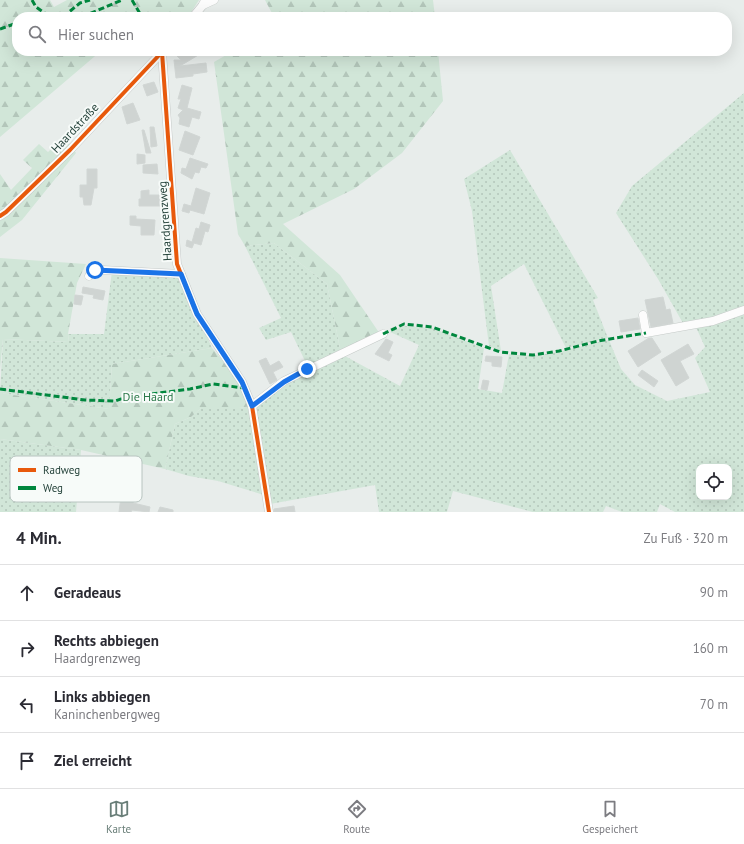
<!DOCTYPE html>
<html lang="de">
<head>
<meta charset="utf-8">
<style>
  body { margin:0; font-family:"PT Sans",sans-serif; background:#f2f2f3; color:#2b2b33 }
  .controls { position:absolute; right:12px; bottom:12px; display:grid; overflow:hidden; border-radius:8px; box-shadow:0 4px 16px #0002 }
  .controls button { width:36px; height:36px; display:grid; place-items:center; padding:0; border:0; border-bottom:1px solid #e1e1e2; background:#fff; color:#2b2b33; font:20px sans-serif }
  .stop { position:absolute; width:12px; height:12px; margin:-9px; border:3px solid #1a73e8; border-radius:50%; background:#fff }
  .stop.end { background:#1a73e8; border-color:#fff; box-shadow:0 1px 4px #0008 }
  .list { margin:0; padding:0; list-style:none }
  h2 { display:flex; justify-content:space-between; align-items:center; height:52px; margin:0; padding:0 16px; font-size:17px }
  h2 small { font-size:13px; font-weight:400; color:#7c7c81 }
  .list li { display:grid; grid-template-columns:26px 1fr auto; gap:12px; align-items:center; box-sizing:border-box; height:56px; padding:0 16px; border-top:1px solid #e1e1e2 }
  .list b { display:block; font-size:15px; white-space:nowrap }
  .list p { margin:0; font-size:13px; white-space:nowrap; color:#7c7c81 }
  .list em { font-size:13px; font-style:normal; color:#7c7c81 }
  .icon { flex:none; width:22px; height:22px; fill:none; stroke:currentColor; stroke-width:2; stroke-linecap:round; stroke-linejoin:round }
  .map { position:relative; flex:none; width:744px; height:512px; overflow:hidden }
  .search { position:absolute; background:#fff; box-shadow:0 4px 16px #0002; left:12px; right:12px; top:12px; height:44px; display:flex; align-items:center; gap:10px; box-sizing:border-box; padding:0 14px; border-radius:16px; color:#7c7c81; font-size:15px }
  .sheet { height:276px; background:#fff }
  nav { display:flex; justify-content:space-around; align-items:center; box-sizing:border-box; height:56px; border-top:1px solid #e1e1e2; background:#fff; font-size:11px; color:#7c7c81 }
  nav a { display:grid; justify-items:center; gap:2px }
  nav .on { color:#697e78 }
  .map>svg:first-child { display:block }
  .grass { fill:url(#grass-dots); fill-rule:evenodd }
  .forest { fill:url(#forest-firs) }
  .building { fill:#cfd4d2; stroke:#d1d6d4 }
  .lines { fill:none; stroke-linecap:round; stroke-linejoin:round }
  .minor-casing { stroke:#c5cac8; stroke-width:9 }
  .minor { stroke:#fcfcfc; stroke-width:8 }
  .quiet { stroke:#00873e; stroke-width:3; stroke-dasharray:6 3; stroke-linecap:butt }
  .cycleway-casing { stroke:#f7fbf9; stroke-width:6 }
  .cycleway { stroke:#e8590c; stroke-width:4 }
  .route { stroke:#1a73e8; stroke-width:5 }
  .labels { text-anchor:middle; stroke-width:4; stroke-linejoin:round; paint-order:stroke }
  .street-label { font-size:12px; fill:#24423a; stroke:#f7fbf9 }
  .park-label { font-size:12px; fill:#2d7a4b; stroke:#f7fbf9 }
  .key { fill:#f7fbf9; stroke:#b8c4c0; stroke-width:1 }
  .key-label { font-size:11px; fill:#24423a }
</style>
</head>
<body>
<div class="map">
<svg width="744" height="512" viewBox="0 0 744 512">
  <defs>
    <pattern id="grass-dots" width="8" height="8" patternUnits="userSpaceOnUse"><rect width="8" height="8" fill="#d1e6d8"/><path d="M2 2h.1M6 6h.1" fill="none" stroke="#b3c6ba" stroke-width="1.8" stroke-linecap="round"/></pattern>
    <pattern id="forest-firs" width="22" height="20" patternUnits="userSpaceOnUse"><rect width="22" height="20" fill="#d1e6d8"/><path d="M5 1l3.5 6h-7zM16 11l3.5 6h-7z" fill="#b3c6ba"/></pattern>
  </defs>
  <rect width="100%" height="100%" fill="#e8edeb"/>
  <!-- grass -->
  <g class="grass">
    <polygon points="744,93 744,309 684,325 658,279 616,213 632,186"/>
    <polygon points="510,150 598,298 593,300 608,338 566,348 524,264 491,286 501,351 489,346 472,211 464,179"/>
    <polygon points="274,243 327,284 341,353 308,367 291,332 266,340 259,328 281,318 245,246"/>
    <polygon points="112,271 180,275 212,348 112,364 109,409 0,393 3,339 69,342 68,334 104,334"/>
    <path d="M744,311V512H675L660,504L657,512H622L606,506L603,512H533L453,491L447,512H379L375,485L270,504L253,407L284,383L343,355L400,386L419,345L390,332L404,326L432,328L484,348L478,389L502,393L509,354C544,359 575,347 609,340L621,369L635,385L667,401L710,392L695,358L705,347L695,325ZM699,467H729V497H699Z"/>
    <polygon points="251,406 264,495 218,481 189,476 165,469 175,424 191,417 201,408 239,408"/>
    <polygon points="0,439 81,450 76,512 0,512"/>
  </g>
  <!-- forest -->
  <g class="forest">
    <polygon points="0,0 50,0 54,7 67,0 199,0 188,17 17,17 17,51 101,51 0,137"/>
    <polygon points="265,0 433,0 435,17 274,17"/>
    <polygon points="233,51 438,51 443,101 402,153 354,189 283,224 340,275 380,334 341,353 327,284 274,243 245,246 238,234 214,62"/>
    <polygon points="61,139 70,144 76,153 22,220 0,237 0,174 11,190 32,168 23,160 39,144 48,152"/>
    <polygon points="0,258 86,264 77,283 68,334 69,342 3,339 0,370"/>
    <polygon points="212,348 241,382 251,406 239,408 201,408 191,417 175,424 165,469 81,450 0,439 0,393 109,409 112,364"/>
  </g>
  <!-- building -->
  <g class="building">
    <polygon points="181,51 205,51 180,66 206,63 207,72 193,74 193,76 176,78 174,60 181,60 177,56"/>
    <polygon points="154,82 158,92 147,96 143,85"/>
    <polygon points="182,85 192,88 187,108 201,112 199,119 192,117 189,127 179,124 180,118 178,115 183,110 178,108 181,99 178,99"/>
    <polygon points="133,103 140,120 127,124 122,107"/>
    <polygon points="150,127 154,127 157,146 151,147"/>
    <polygon points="142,130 144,130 151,153 146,153"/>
    <polygon points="185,131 200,137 193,155 179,150"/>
    <polygon points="137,154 145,155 145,163 137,164"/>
    <polygon points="190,158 208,164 206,168 201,167 199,173 195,172 192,179 181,173 182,168 186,169"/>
    <polygon points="157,164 158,174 143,173 143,165"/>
    <polygon points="87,169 97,169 97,188 94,188 91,205 84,205 83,197 80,197 80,185 87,185"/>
    <polygon points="196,188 210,193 204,214 190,210 189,213 182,211 184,204 191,206"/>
    <polygon points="149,190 149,195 159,195 160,206 139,206 139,199 141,199 141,191"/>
    <polygon points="130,216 136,216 136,219 155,220 154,235 141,235 141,226 130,225"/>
    <polygon points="201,222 210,225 208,232 205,231 201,245 194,243 192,248 186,246 187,240 192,242 196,228 199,229"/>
    <polygon points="83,287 105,291 103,300 93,298 94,295 82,293"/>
    <polygon points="75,295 83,296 81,305 74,304"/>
    <polygon points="663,297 666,310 670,309 673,323 651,327 645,300"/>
    <polygon points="638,318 640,329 621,332 619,321"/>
    <polygon points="649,338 652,338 661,352 638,367 628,351"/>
    <polygon points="386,339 393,342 388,353 392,355 389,361 375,354"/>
    <polygon points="688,344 694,354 680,361 689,378 676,386 661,360"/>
    <polygon points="486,356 502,357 501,367 492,366 492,362 485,361"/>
    <polygon points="266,358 270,366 279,361 283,367 273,372 277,380 270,384 259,361"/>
    <polygon points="642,370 658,381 654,387 638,375"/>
    <polygon points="483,380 489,381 487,390 481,389"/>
    <polygon points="108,476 136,480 133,503 150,507 149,512 132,510 131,512 119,512 121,497 111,495 113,485 106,484"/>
    <polygon points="294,506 295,512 274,512 274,509"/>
    <polygon points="160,507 173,510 173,512 158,512"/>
  </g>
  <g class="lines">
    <!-- minor casing -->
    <g class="minor-casing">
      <g id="minor">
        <polyline points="203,5 214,0"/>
        <polyline points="193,17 203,5 205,0"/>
        <polyline points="162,52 177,264 197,314 242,382 252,406 269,512"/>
        <polyline points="0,216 6,212 70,150 163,51"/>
        <polyline points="89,276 92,271 102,270 181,274"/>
        <polyline points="643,315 646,333 713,321 744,310"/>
        <polyline points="252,406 284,381 383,334"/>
      </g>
    </g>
    <!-- minor -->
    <use href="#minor" class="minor"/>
    <!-- quiet -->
    <g class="quiet">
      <polyline points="32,0 36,7 50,17"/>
      <polyline points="132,0 142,17"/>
      <polyline points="63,17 80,3 90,0"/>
      <polyline points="82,17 122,0"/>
      <polyline points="0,29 17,23"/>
      <polyline points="383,334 404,324 432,327 500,352 533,355 559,351 598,341 646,333"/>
      <polyline points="0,389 85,400 115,401 127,397 190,389 213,384 244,388"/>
    </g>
    <!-- cycleway casing -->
    <g class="cycleway-casing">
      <g id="cycleway">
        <polyline points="162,52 177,264 197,314 242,382 252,406 269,512"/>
        <polyline points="0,216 6,212 70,150 163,51"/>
      </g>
    </g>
    <!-- cycleway -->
    <use href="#cycleway" class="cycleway"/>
  </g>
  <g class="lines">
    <!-- route -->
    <polyline class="route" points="95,270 181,274 197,314 242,382 252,406 284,382 307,369"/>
  </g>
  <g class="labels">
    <!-- street labels -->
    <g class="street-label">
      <text transform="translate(75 128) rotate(-47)" y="4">Haardstraße</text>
      <text transform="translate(165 221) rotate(-94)" y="4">Haardgrenzweg</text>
    </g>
    <!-- park labels -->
    <g class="park-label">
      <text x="148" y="401">Die Haard</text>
    </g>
  </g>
  <!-- legend -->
  <rect x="10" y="456" width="132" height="46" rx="6" class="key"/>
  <rect x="18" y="468" width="18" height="4" fill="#e8590c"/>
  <rect x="18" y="486" width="18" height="4" fill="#00873e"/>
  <g class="key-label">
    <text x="43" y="474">Radweg</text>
    <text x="43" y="492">Weg</text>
  </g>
</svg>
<div class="controls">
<button><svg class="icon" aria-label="locate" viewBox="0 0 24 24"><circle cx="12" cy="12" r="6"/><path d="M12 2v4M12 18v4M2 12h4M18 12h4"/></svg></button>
</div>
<div class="stop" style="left:95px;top:270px"></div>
<div class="stop end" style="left:307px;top:369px"></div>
<div class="search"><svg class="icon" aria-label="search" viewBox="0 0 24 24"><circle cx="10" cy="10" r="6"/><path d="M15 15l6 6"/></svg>Hier suchen</div>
</div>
<section class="sheet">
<h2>4 Min.<small>Zu Fuß · 320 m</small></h2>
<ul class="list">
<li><svg class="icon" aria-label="ahead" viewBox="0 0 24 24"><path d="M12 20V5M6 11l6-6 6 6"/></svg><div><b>Geradeaus</b></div><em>90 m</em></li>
<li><svg class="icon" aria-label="right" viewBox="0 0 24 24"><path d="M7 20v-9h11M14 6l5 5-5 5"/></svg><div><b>Rechts abbiegen</b><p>Haardgrenzweg</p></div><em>160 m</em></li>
<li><svg class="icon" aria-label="left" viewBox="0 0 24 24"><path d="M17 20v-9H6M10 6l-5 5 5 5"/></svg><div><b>Links abbiegen</b><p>Kaninchenbergweg</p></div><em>70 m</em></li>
<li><svg class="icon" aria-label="arrive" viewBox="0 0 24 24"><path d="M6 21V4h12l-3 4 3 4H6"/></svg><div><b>Ziel erreicht</b></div></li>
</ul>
</section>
<nav>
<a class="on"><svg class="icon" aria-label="map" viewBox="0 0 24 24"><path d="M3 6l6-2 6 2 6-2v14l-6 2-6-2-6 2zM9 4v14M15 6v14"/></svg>Karte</a>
<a><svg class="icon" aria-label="directions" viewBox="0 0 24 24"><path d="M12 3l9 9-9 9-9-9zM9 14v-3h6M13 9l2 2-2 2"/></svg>Route</a>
<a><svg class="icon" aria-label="saved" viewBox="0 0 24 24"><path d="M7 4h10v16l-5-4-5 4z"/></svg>Gespeichert</a>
</nav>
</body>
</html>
